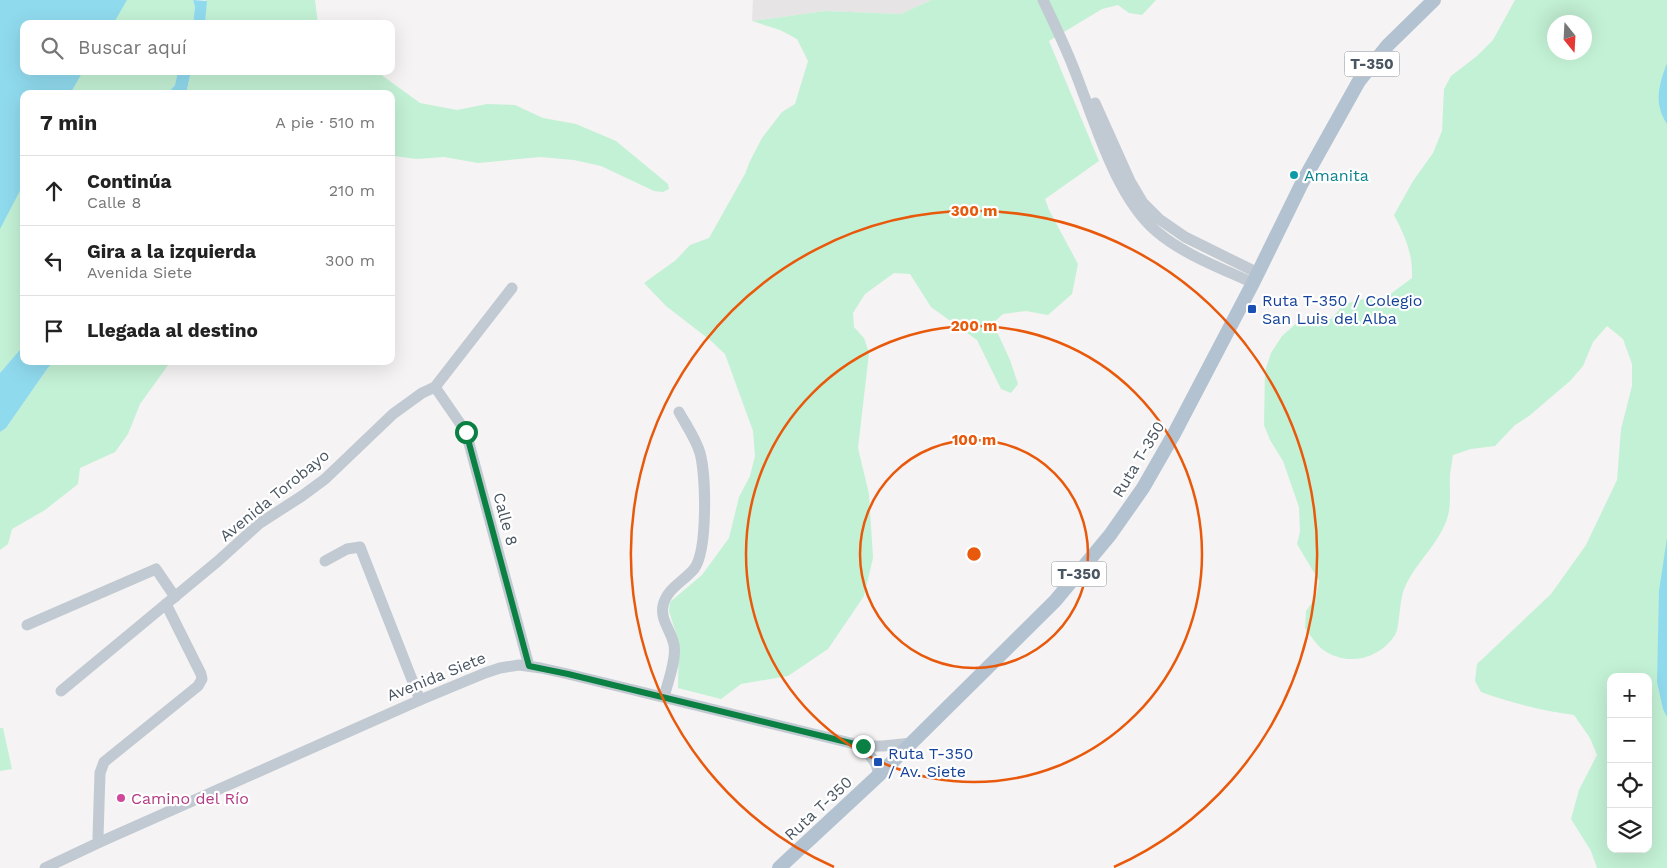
<!DOCTYPE html>
<html lang="es">
<head>
<meta charset="utf-8">
<style>
  body { margin:0; font-family:"Work Sans",sans-serif; background:#f6f6f6; color:#222 }
  .controls { position:absolute; right:15px; bottom:15px; display:grid; overflow:hidden; border-radius:10px; box-shadow:0 5px 20px #0002 }
  .controls button { width:45px; height:45px; display:grid; place-items:center; padding:0; border:0; border-bottom:1px solid #e0e0e0; background:#fff; color:#222; font:25px sans-serif }
  .compass { position:absolute; left:1547px; top:15px; width:45px; height:45px; border-radius:50%; background:#fff; box-shadow:0 5px 20px #0002; rotate:162deg }
  .stop { position:absolute; width:15px; height:15px; margin:-11px; border:4px solid #0b8043; border-radius:50%; background:#fff }
  .stop.end { background:#0b8043; border-color:#fff; box-shadow:0 1px 5px #0008 }
  .list { margin:0; padding:0; list-style:none }
  h2 { display:flex; justify-content:space-between; align-items:center; height:65px; margin:0; padding:0 20px; font-size:21px }
  h2 small { font-size:16px; font-weight:400; color:#767676 }
  .list li { display:grid; grid-template-columns:32px 1fr auto; gap:15px; align-items:center; box-sizing:border-box; height:70px; padding:0 20px; border-top:1px solid #e0e0e0 }
  .list b { display:block; font-size:19px; white-space:nowrap }
  .list p { margin:0; font-size:16px; white-space:nowrap; color:#767676 }
  .list em { font-size:16px; font-style:normal; color:#767676 }
  .icon { flex:none; width:28px; height:28px; fill:none; stroke:currentColor; stroke-width:2; stroke-linecap:round; stroke-linejoin:round }
  .map { position:relative; flex:none; width:1667px; height:868px; overflow:hidden }
  .search { position:absolute; background:#fff; box-shadow:0 5px 20px #0002; left:20px; top:20px; width:375px; height:55px; display:flex; align-items:center; gap:12px; box-sizing:border-box; padding:0 18px; border-radius:10px; color:#767676; font-size:19px }
  .panel { position:absolute; background:#fff; box-shadow:0 5px 20px #0002; left:20px; top:90px; width:375px; height:275px; border-radius:10px }
  .map>svg:first-child { display:block }
  .education { fill:#e6e4e5 }
  .green { fill:#c3f1d5; fill-rule:evenodd }
  .water { fill:#90daee }
  .lines { fill:none; stroke-linecap:round; stroke-linejoin:round }
  .minor { stroke:#c1cad2; stroke-width:11 }
  .major { stroke:#b3c2d1; stroke-width:14 }
  .route { stroke:#0b8043; stroke-width:6 }
  .ring { fill:none; stroke:#e8590c; stroke-width:2.5 }
  .culture-dot { fill:#0f9aa8; stroke:#fff; stroke-width:2 }
  .transit-dot { fill:#1a4fb4; stroke:#fff; stroke-width:2 }
  .hotel-dot { fill:#d1479c; stroke:#fff; stroke-width:2 }
  .labels { text-anchor:middle; stroke-width:4.5; stroke-linejoin:round; paint-order:stroke }
  .shield { fill:#fff; stroke:#808990; stroke-width:1 }
  .shield-label { font-size:15px; font-weight:bold; fill:#4a5661 }
  .culture-label { font-size:16px; fill:#0d838f; stroke:#fff; text-anchor:start }
  .transit-label { font-size:16px; fill:#164399; stroke:#fff; text-anchor:start }
  .street-label { font-size:16px; fill:#4a5661; stroke:#fff }
  .hotel-label { font-size:16px; fill:#b23c85; stroke:#fff; text-anchor:start }
  .centre { fill:#e8590c; stroke:#fff; stroke-width:2.5 }
  .ring-label { font-size:15px; text-anchor:middle; font-weight:bold; fill:#e8590c; stroke:#fff; stroke-width:4.5; stroke-linejoin:round; paint-order:stroke }
</style>
</head>
<body>
<div class="map">
<svg width="1667" height="868" viewBox="0 0 1667 868">
  <rect width="100%" height="100%" fill="#f5f3f3"/>
  <!-- education -->
  <polygon class="education" points="753,0 931,0 901,14 825,11 752,21"/>
  <!-- green -->
  <g class="green">
    <polygon points="102,0 193,0 195,7 193,24 86,24"/>
    <polygon points="206,0 315,0 318,24 205,24"/>
    <polygon points="931,0 1156,0 1142,15 1129,13 1118,5 1102,9 1049,41 1099,161 1045,199 1049,210 1078,264 1072,294 1048,315 1026,311 1003,314 993,323 1010,360 1018,384 1011,393 1001,389 977,340 931,307 910,274 894,273 865,294 853,313 854,327 864,338 869,353 858,448 869,494 873,558 864,596 828,649 788,676 741,684 721,699 678,688 679,643 669,611 670,602 702,575 729,538 739,497 750,476 755,456 753,431 725,354 710,340 666,306 644,283 676,260 690,245 709,238 745,174 750,161 762,138 782,112 795,104 808,61 797,39 780,30 752,21 825,11 901,14"/>
    <path d="M1515,0H1667V868H1597L1591,851L1571,819L1579,790L1597,755L1590,738L1574,715C1542,711 1512,703 1481,692L1475,681L1477,664L1551,594L1586,545L1617,480L1621,429L1632,386V364L1623,339L1607,326L1593,342L1583,366L1570,381L1529,416L1515,425L1495,446L1471,449L1453,455C1452,461 1451,468 1450,474C1449,489 1452,504 1447,519C1438,545 1416,562 1405,587C1399,599 1400,627 1395,635C1379,660 1346,667 1322,649C1316,644 1310,635 1305,628L1306,611L1316,597L1319,581L1297,544L1300,532L1299,507L1283,461L1270,440L1264,425L1265,371L1271,353L1282,336L1298,322L1318,319H1331L1344,304L1368,298L1381,301L1412,278C1413,254 1405,236 1394,215L1413,181L1433,153L1442,131L1444,89L1451,76L1477,56L1493,40ZM1554,22H1584V52H1554ZM1611,677H1648V849H1611Z"/>
    <polygon points="55,71 178,71 175,85 167,94 42,94"/>
    <polygon points="191,71 376,71 420,103 457,110 487,104 515,105 543,118 576,124 616,141 668,184 669,189 663,192 654,191 601,166 574,160 540,157 478,163 444,157 417,159 394,156 391,155 391,94 186,94"/>
    <polygon points="24,141 24,345 0,373 0,183"/>
    <polygon points="54,361 171,361 140,404 128,434 115,452 80,468 78,484 45,510 12,529 8,544 0,550 0,432 6,428 47,369"/>
    <polygon points="0,728 3,728 12,769 0,771"/>
  </g>
  <!-- water -->
  <g class="water">
    <polygon points="0,0 127,0 113,24 24,24 24,71 83,71 70,94 24,94 24,183 0,229"/>
    <polygon points="193,0 207,1 205,24 193,24 195,7"/>
    <path d="M1667,63V124C1653,103 1659,85 1667,63Z"/>
    <polygon points="178,71 191,71 186,94 167,94 175,85"/>
    <polygon points="24,345 24,361 54,361 47,369 6,428 0,432 0,373"/>
    <polygon points="1667,538 1667,717 1663,709 1657,682 1659,591"/>
  </g>
  <g class="lines">
    <!-- minor -->
    <g class="minor">
      <path d="M1043,0C1054,23 1065,46 1074,69C1094,119 1115,196 1156,231C1184,255 1221,268 1253,283"/>
      <polyline points="1095,103 1130,181 1143,203 1159,219 1185,237 1258,273"/>
      <polyline points="435,387 466,432 529,666"/>
      <polyline points="325,561 347,549 360,547 420,700"/>
      <polyline points="27,625 156,569 175,597"/>
      <polyline points="61,691 218,561 260,523 302,496 325,479 393,414 422,393 435,387 512,288"/>
      <path d="M664,697C667,684 677,659 674,645C672,632 660,620 663,606C666,589 684,581 694,569C708,551 706,475 700,453C696,439 686,425 679,412"/>
      <polyline points="863,746 876,764 879,775"/>
      <polyline points="100,842 98,837 100,773 104,762 198,686 202,679 201,674 166,604"/>
      <polyline points="45,868 100,842 420,700 485,673 500,668 519,665 541,668 568,674 863,746 883,746 912,743"/>
    </g>
    <!-- major -->
    <polyline class="major" points="779,868 879,775 1055,601 1110,535 1143,488 1174,434 1253,283 1302,183 1359,81 1388,45 1434,0"/>
  </g>
  <g class="lines">
    <!-- route -->
    <polyline class="route" points="466,432 529,666 568,674 863,746"/>
  </g>
  <!-- distance rings -->
  <g class="ring">
    <circle cx="974" cy="554" r="114"/>
    <circle cx="974" cy="554" r="228"/>
    <path d="M834 867A343 343 0 1 1 1114 867"/>
  </g>
  <!-- markers -->
  <circle class="culture-dot" cx="1294" cy="175" r="5"/>
  <g class="transit-dot">
    <rect x="1247" y="304" width="10" height="10" rx="2.5"/>
    <rect x="873" y="757" width="10" height="10" rx="2.5"/>
  </g>
  <circle class="hotel-dot" cx="121" cy="798" r="5"/>
  <g class="labels">
    <!-- shield labels -->
    <g class="shield">
      <rect x="1344.5" y="51.5" width="55" height="25" rx="4"/>
      <rect x="1051.5" y="561.5" width="55" height="25" rx="4"/>
    </g>
    <g class="shield-label">
      <text x="1372" y="69">T-350</text>
      <text x="1079" y="579">T-350</text>
    </g>
    <!-- culture labels -->
    <g class="culture-label">
      <text x="1304" y="181">Amanita</text>
    </g>
    <!-- transit labels -->
    <g class="transit-label">
      <text x="1262" y="306">Ruta T-350 / Colegio<tspan x="1262" dy="18">San Luis del Alba</tspan></text>
      <text x="888" y="759">Ruta T-350<tspan x="888" dy="18">/ Av. Siete</tspan></text>
    </g>
    <!-- street labels -->
    <g class="street-label">
      <text transform="translate(1138 459) rotate(-59)" y="6">Ruta T-350</text>
      <text transform="translate(274 495) rotate(-39)" y="6">Avenida Torobayo</text>
      <text transform="translate(506 519) rotate(75)" y="6">Calle 8</text>
      <text transform="translate(436 676) rotate(-22)" y="6">Avenida Siete</text>
      <text transform="translate(818 808) rotate(-43)" y="6">Ruta T-350</text>
    </g>
    <!-- hotel labels -->
    <g class="hotel-label">
      <text x="131" y="804">Camino del Río</text>
    </g>
  </g>
  <circle cx="974" cy="554" r="8" class="centre"/>
  <g class="ring-label">
    <text x="974" y="216">300 m</text>
    <text x="974" y="331">200 m</text>
    <text x="974" y="445">100 m</text>
  </g>
</svg>
<div class="controls">
<button>+</button>
<button>−</button>
<button><svg class="icon" aria-label="locate" viewBox="0 0 24 24"><circle cx="12" cy="12" r="6"/><path d="M12 2v4M12 18v4M2 12h4M18 12h4"/></svg></button>
<button><svg class="icon" aria-label="layers" viewBox="0 0 24 24"><path d="M12 4l9 5-9 5-9-5zM3 14l9 5 9-5"/></svg></button>
</div>
<svg class="compass" viewBox="-18 -18 36 36"><path d="M0-13l5 13h-10z" fill="#e53935"/><path d="M0 13l5-13h-10z" fill="#767676"/></svg>
<div class="stop" style="left:466px;top:432px"></div>
<div class="stop end" style="left:863px;top:746px"></div>
<div class="search"><svg class="icon" aria-label="search" viewBox="0 0 24 24"><circle cx="10" cy="10" r="6"/><path d="M15 15l6 6"/></svg>Buscar aquí</div>
<section class="panel">
<h2>7 min<small>A pie · 510 m</small></h2>
<ul class="list">
<li><svg class="icon" aria-label="ahead" viewBox="0 0 24 24"><path d="M12 20V5M6 11l6-6 6 6"/></svg><div><b>Continúa</b><p>Calle 8</p></div><em>210 m</em></li>
<li><svg class="icon" aria-label="left" viewBox="0 0 24 24"><path d="M17 20v-9H6M10 6l-5 5 5 5"/></svg><div><b>Gira a la izquierda</b><p>Avenida Siete</p></div><em>300 m</em></li>
<li><svg class="icon" aria-label="arrive" viewBox="0 0 24 24"><path d="M6 21V4h12l-3 4 3 4H6"/></svg><div><b>Llegada al destino</b></div></li>
</ul>
</section>
</div>
</body>
</html>
